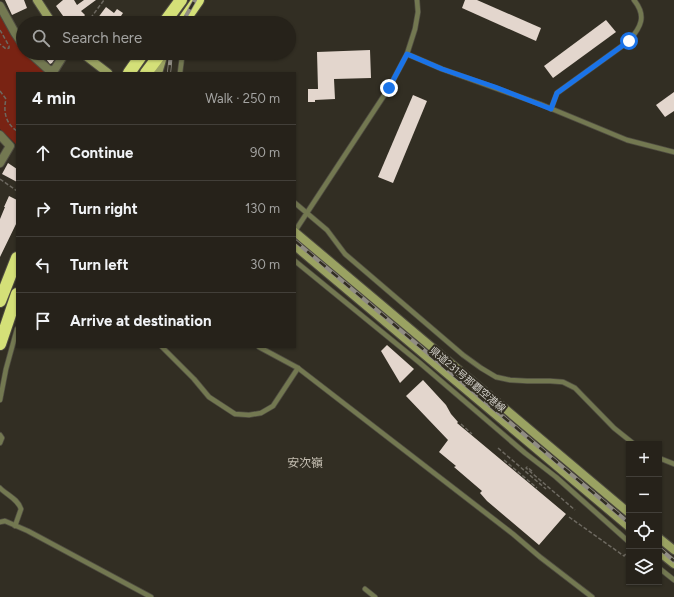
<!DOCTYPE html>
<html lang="en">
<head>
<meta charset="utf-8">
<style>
  body { margin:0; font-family:Figtree,"Noto Sans JP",sans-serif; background:#322f27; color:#f1f3f6 }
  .controls { position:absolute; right:12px; bottom:12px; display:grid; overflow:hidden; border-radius:0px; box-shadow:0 1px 3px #0004 }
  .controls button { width:36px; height:36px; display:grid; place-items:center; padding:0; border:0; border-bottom:1px solid #423f39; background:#26221a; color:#f1f3f6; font:20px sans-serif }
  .stop { position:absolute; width:12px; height:12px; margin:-9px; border:3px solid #1a73e8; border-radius:50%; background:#fff }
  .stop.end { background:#1a73e8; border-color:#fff; box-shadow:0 1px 4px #0008 }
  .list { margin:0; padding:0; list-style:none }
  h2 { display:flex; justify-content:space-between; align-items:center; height:52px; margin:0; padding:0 16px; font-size:17px }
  h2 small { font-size:13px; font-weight:400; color:#a4a4a2 }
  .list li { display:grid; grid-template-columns:26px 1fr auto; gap:12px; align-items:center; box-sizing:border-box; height:56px; padding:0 16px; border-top:1px solid #423f39 }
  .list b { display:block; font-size:15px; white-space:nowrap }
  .list em { font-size:13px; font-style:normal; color:#a4a4a2 }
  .icon { flex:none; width:22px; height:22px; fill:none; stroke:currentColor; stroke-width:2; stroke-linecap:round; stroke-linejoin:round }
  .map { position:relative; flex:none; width:674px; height:597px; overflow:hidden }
  .search { position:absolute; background:#26221a; box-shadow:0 1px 3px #0004; left:16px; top:16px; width:280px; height:44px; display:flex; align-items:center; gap:10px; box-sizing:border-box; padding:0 14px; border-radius:22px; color:#a4a4a2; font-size:15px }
  .panel { position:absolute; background:#26221a; box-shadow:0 1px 3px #0004; left:16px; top:72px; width:280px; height:276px; border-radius:0px }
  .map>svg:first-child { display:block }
  .green { fill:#792313 }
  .building { fill:#e3d6cd }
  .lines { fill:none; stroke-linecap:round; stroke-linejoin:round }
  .lane-casing { stroke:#4f4c41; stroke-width:6 }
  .street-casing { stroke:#4f4c41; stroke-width:10 }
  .secondary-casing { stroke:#4f4c41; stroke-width:10 }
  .highway-casing { stroke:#4f4c41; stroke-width:14 }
  .path { stroke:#6d6960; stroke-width:1.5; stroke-dasharray:4 2; stroke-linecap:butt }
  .lane { stroke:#737851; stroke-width:4.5 }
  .street { stroke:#737851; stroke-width:8 }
  .secondary { stroke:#9aa262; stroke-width:8 }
  .highway { stroke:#d4e078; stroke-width:12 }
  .rail-casing { stroke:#908c84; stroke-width:4 }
  .rail { stroke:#322e23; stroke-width:2.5; stroke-dasharray:8; stroke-linecap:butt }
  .route { stroke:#1a73e8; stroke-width:5 }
  .labels { text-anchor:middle; stroke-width:4; stroke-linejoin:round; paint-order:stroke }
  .street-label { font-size:10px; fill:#d5d2cb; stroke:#322e23 }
  .quarter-label { font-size:12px; fill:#c3bdb0; stroke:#322e23 }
</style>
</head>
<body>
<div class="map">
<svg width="674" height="597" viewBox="0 0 674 597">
  <rect width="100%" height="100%" fill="#322e23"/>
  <!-- green -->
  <polygon class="green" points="0,14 10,31 23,50 23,53 25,53 47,73 17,73 17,145 0,129"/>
  <!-- building -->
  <g class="building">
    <polygon points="5,0 24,0 27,8 12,15"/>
    <polygon points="63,0 74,0 77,5 84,0 96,0 81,11 85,15 79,23 68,23 56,6"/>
    <polygon points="465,0 477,0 541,28 536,41 462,8"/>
    <polygon points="106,7 114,13 117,9 123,13 119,19 125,23 94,23"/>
    <polygon points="606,20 616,32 553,78 544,66"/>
    <polygon points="370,50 371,78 334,79 335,99 315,100 315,102 308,102 308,89 318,89 317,52"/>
    <polygon points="41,53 59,53 52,63 50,64"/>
    <polygon points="674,92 674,111 665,117 656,105"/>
    <polygon points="413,95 427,101 393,183 378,177"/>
    <polygon points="8,163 17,169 17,182 2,174"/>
    <polygon points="9,196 17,200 17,222 0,257 0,219 5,207 4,207"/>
    <polygon points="387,345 414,369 400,383 381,351"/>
    <polygon points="423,380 446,405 451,414 458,422 457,423 566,514 539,545 487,501 480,493 482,491 454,467 456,466 439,452 448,440 406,396"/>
  </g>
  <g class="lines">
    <!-- lane casing -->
    <g class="lane-casing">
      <g id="lane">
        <polyline points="407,54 442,69 540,104 627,140 674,152"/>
        <polyline points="180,73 182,57 185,53"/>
        <path d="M551,109L557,93L629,41C641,27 647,16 634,0"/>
        <polyline points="295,203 327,230 345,254 463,355 481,368 496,377 510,380 527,381 550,381 563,382 575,388 614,428 634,444"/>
        <polyline points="295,231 389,88 407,54 415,29 418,12 417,0"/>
        <polyline points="295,261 420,363 525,453 556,477 629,542"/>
        <polyline points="162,347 194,379 209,397 235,414 249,415 261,413 273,406 298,368"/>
        <polyline points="259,347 298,368 513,534 540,557 592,597"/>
        <polyline points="0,400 6,369 17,329"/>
        <polyline points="0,435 2,438 0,443"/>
        <polyline points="659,458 674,464"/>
        <path d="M0,488C7,495 18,499 21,509L15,526"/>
        <polyline points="0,522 5,521 28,531 151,597"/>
        <polyline points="659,568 674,580"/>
        <polyline points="365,589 375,597"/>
      </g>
    </g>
    <!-- street casing -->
    <g class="street-casing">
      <g id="street">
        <polyline points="0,6 15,33 23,45"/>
        <polyline points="30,53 50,71 55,69 65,53"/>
        <polyline points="0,135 10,146 0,163"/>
      </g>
    </g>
    <!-- secondary casing -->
    <g class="secondary-casing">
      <g id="secondary">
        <polyline points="37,0 52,23"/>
        <polyline points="82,53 108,73"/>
        <polyline points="158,73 164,53"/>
        <polyline points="295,232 629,513"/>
        <polyline points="295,246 629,527"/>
        <polyline points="659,538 674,550"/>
        <polyline points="659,552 674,564"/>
      </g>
    </g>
    <!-- highway casing -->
    <g class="highway-casing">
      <g id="highway">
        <polyline points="164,23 181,0"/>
        <polyline points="182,23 198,0"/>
        <polyline points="129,73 143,53"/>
        <polyline points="146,73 161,53"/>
        <polyline points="0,301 17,258"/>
        <polyline points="0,344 17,294"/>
      </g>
    </g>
    <!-- path -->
    <g class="path">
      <polyline points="87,23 104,0"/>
      <polyline points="0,30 9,46 9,48 6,49 0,44"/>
      <path d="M0,91L6,99C3,112 6,124 17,131"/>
      <polyline points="0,179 17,191"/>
      <polyline points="461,424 472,434"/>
      <polyline points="498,448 546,489"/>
      <polyline points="504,460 537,488"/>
      <polyline points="532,471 527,467 526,468 575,510"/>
      <polyline points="569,517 624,556 629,550"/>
    </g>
    <!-- lane -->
    <use href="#lane" class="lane"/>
    <!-- street -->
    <use href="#street" class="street"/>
    <!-- secondary -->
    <use href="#secondary" class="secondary"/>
    <!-- highway -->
    <use href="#highway" class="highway"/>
    <!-- rail casing -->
    <g class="rail-casing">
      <g id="rail">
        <polyline points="182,23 195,0"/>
        <polyline points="169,73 171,53"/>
        <polyline points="295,241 629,523"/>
        <polyline points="659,548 674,561"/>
      </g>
    </g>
    <!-- rail -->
    <use href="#rail" class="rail"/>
  </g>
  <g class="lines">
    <!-- route -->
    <polyline class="route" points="389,88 407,54 442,69 495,87 551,109 557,93 629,41"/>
  </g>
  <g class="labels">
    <!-- street labels -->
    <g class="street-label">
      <text transform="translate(468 379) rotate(40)" y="4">県道231号那覇空港線</text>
    </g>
    <!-- quarter labels -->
    <g class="quarter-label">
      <text x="305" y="467">安次嶺</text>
    </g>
  </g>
</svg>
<div class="controls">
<button>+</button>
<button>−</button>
<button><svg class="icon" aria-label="locate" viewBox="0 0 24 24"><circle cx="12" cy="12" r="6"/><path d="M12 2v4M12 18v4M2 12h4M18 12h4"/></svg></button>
<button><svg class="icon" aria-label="layers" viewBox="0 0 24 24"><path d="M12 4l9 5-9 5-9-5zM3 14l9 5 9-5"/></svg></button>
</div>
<div class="stop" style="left:629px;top:41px"></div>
<div class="stop end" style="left:389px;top:88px"></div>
<div class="search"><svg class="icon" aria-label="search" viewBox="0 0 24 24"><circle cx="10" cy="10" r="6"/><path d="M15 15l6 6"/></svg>Search here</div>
<section class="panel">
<h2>4 min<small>Walk · 250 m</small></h2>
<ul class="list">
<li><svg class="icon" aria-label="ahead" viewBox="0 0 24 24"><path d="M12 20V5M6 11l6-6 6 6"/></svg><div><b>Continue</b></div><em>90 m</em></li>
<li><svg class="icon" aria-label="right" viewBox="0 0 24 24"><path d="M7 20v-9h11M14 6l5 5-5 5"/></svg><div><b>Turn right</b></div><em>130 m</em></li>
<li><svg class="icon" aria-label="left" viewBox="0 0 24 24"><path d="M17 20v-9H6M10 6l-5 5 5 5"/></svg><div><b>Turn left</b></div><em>30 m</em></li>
<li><svg class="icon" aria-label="arrive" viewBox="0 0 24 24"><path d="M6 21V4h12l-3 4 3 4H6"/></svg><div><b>Arrive at destination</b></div></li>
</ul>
</section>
</div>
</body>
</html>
